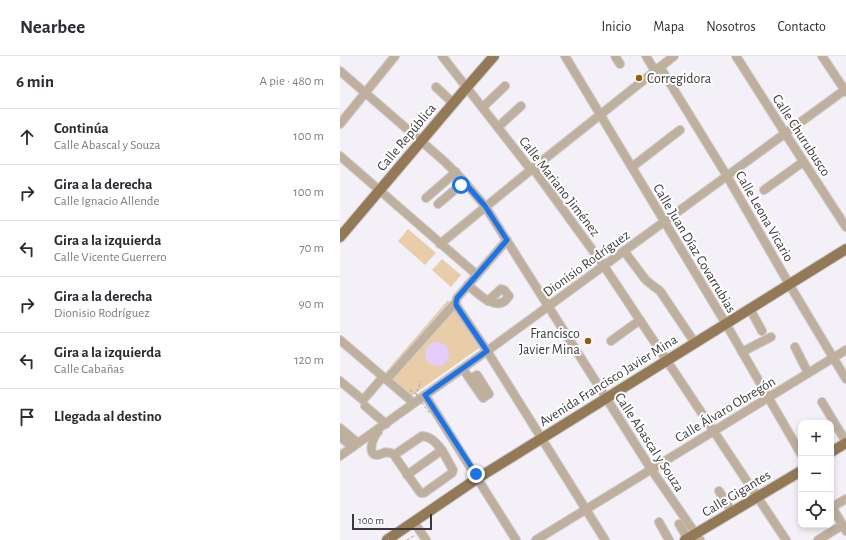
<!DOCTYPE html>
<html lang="es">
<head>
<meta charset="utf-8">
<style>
  body { margin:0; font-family:"Alegreya Sans",sans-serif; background:#f2f2f3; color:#2b2b33 }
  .controls { position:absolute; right:12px; bottom:12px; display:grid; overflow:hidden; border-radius:8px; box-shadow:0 2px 6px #0003 }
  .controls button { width:36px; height:36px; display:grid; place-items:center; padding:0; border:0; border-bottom:1px solid #e1e1e2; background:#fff; color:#2b2b33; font:20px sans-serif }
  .scale { position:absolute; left:12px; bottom:10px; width:80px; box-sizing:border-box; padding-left:4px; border:2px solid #3b393c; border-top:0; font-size:11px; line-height:14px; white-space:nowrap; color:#3b393c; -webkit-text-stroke:3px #fff; paint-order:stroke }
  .stop { position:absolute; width:12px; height:12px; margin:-9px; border:3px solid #1a73e8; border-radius:50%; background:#fff }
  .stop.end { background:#1a73e8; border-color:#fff; box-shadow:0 1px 4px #0008 }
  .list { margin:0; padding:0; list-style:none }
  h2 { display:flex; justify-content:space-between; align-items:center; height:52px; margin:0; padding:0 16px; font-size:17px }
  h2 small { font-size:13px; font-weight:400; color:#7c7c81 }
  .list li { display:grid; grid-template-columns:26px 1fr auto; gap:12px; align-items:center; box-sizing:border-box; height:56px; padding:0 16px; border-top:1px solid #e1e1e2 }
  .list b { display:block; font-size:15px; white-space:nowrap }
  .list p { margin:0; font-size:13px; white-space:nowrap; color:#7c7c81 }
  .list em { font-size:13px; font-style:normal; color:#7c7c81 }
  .icon { flex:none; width:22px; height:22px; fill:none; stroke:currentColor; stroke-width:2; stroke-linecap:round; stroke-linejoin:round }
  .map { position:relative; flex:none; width:506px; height:484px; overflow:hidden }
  header { display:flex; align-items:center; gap:24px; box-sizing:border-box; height:56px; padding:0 20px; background:#fff; border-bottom:1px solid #e1e1e2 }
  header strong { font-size:19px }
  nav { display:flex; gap:22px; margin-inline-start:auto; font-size:14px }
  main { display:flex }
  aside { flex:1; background:#fff }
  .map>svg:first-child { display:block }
  .green { fill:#e9cda9 }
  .water { fill:#e4ccfb }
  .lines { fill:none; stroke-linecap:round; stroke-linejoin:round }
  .minor-casing { stroke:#cfcbd2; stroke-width:10 }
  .major-casing { stroke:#cfcbd2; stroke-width:12 }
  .path { stroke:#a6a3a9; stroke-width:1; stroke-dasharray:3 2; stroke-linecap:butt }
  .minor { stroke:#bfb09e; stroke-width:8 }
  .major { stroke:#937956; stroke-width:10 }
  .path-bridge { stroke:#a6a3a9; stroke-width:1; stroke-dasharray:3 2; stroke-linecap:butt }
  .route { stroke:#1a73e8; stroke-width:5 }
  .poi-dot { fill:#91600e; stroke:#fff; stroke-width:1.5 }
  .labels { text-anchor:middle; stroke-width:4; stroke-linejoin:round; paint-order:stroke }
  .poi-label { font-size:14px; fill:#3b393c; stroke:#fff; text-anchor:start }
  .street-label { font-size:14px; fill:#3b393c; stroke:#fff }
</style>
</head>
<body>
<header>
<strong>Nearbee</strong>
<nav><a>Inicio</a><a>Mapa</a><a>Nosotros</a><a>Contacto</a></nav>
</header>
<main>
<aside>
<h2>6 min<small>A pie · 480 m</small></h2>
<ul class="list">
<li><svg class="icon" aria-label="ahead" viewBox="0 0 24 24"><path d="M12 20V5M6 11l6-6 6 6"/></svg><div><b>Continúa</b><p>Calle Abascal y Souza</p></div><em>100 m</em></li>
<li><svg class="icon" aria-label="right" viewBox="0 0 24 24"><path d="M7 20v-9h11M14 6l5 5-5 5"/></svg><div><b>Gira a la derecha</b><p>Calle Ignacio Allende</p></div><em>100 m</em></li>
<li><svg class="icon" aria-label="left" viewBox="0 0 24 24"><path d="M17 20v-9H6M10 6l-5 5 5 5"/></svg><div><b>Gira a la izquierda</b><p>Calle Vicente Guerrero</p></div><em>70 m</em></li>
<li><svg class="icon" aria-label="right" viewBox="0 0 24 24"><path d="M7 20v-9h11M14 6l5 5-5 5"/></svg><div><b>Gira a la derecha</b><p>Dionisio Rodríguez</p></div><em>90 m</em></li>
<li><svg class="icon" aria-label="left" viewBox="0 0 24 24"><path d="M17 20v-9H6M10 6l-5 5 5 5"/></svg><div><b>Gira a la izquierda</b><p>Calle Cabañas</p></div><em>120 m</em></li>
<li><svg class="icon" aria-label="arrive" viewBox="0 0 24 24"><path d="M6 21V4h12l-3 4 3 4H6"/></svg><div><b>Llegada al destino</b></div></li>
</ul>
</aside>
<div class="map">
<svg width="506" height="484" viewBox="0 0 506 484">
  <rect width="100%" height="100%" fill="#f4f0f8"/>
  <!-- green -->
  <g class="green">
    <polygon points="68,173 96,197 85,209 58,185"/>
    <polygon points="102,203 121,219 111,231 92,214"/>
    <polygon points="108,244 139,292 70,341 44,318"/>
  </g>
  <!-- water -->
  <circle class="water" cx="97" cy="298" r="12"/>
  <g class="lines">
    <!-- minor casing -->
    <g class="minor-casing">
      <g id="minor">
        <polyline points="102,0 188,110 195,115 264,210 446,484"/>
        <polyline points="225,0 386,268 461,398"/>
        <polyline points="275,0 280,8"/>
        <polyline points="306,0 315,15"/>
        <polyline points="396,0 445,77 506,171"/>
        <polyline points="482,0 506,36"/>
        <polyline points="320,11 387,120 449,228 506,323"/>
        <polyline points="0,15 104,105 121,122 145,150 311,413 360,484"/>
        <polyline points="96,31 113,47"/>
        <polyline points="143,51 165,30"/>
        <polyline points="0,68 55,0"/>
        <polyline points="158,71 181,50"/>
        <polyline points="0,100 137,219"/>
        <polyline points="292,111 340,74"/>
        <polyline points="424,134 463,106"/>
        <polyline points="86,142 116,116"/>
        <polyline points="98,148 124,126"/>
        <polyline points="100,188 192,113 334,0"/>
        <path d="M284,195L305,223C310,228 315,231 320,235L355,287"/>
        <path d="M128,229C138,238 158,258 169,240L164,234L161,233L148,245"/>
        <polyline points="116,246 116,249 147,295 265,484"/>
        <polyline points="410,253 422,275"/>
        <polyline points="0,284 68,342 73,347"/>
        <polyline points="271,285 300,264"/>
        <polyline points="455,291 468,317"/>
        <polyline points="402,296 431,281"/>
        <polyline points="123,313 143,342 149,338 137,319 130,323"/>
        <polyline points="48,322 116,246 117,242 167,184"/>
        <polyline points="0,325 23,344 43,321"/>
        <polyline points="85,339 176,484"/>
        <polyline points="482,346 506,386"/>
        <polyline points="25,350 46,368"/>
        <polyline points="0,372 18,387"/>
        <path d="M38,376C33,380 26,400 38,399C39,399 40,398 41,398C46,395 50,396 55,399"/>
        <polyline points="0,381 13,391"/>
        <polyline points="0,400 147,295 506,33"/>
        <path d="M67,419L102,394L113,414L112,417L84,437H81L79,435L56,402L55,399L57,397L82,380C92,381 96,387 102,394"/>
        <polyline points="379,435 392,456"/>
        <polyline points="491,449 506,475"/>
        <polyline points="492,451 506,443"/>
        <polyline points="319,466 329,484"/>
        <polyline points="339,468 348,483"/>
        <polyline points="78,472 86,484"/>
        <polyline points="196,484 506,294"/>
        <polyline points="478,484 503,469"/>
      </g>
    </g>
    <!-- major casing -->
    <g class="major-casing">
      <g id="major">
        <polyline points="0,181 127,31 154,0"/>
        <polyline points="491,396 506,387"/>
        <polyline points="47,484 138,422 506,193"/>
        <polyline points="345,484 461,415"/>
      </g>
    </g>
    <!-- path -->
    <g class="path">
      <polyline points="70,334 76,338 81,325"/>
      <polyline points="67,484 75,479"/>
    </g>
    <!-- minor -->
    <use href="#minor" class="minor"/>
    <!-- major -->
    <use href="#major" class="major"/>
    <!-- path-bridge -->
    <g class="path-bridge">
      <polyline points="76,338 90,358"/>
      <polyline points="45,478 49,484"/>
    </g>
  </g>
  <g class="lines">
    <!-- route -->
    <polyline class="route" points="121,129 124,126 145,150 167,184 117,242 116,246 116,249 147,295 85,339 136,418"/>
  </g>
  <!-- markers -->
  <g class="poi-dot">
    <circle cx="299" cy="22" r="4"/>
    <circle cx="248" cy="285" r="4"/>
  </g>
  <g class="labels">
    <!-- poi labels -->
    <g class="poi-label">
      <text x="307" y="27">Corregidora</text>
      <text x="240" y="282" text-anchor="end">Francisco<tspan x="240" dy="16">Javier Mina</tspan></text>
    </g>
    <!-- street labels -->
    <g class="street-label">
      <text transform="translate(462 79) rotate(57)" y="5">Calle Churubusco</text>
      <text transform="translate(66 81) rotate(-50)" y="5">Calle República</text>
      <text transform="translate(220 130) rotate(52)" y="5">Calle Mariano Jiménez</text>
      <text transform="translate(425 160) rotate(60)" y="5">Calle Leona Vicario</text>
      <text transform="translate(355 192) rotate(59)" y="5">Calle Juan Díaz Covarrubias</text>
      <text transform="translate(246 207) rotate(-36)" y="5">Dionisio Rodríguez</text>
      <text transform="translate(268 324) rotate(-32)" y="5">Avenida Francisco Javier Mina</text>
      <text transform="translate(385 353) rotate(-31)" y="5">Calle Álvaro Obregón</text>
      <text transform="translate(310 386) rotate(57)" y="5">Calle Abascal y Souza</text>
      <text transform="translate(396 437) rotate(-31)" y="5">Calle Gigantes</text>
    </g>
  </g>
</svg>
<div class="controls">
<button>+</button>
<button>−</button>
<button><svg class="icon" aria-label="locate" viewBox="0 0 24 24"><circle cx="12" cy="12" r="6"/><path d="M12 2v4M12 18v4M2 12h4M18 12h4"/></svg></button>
</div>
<div class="scale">100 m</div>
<div class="stop" style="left:121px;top:129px"></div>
<div class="stop end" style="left:136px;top:418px"></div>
</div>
</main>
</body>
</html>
